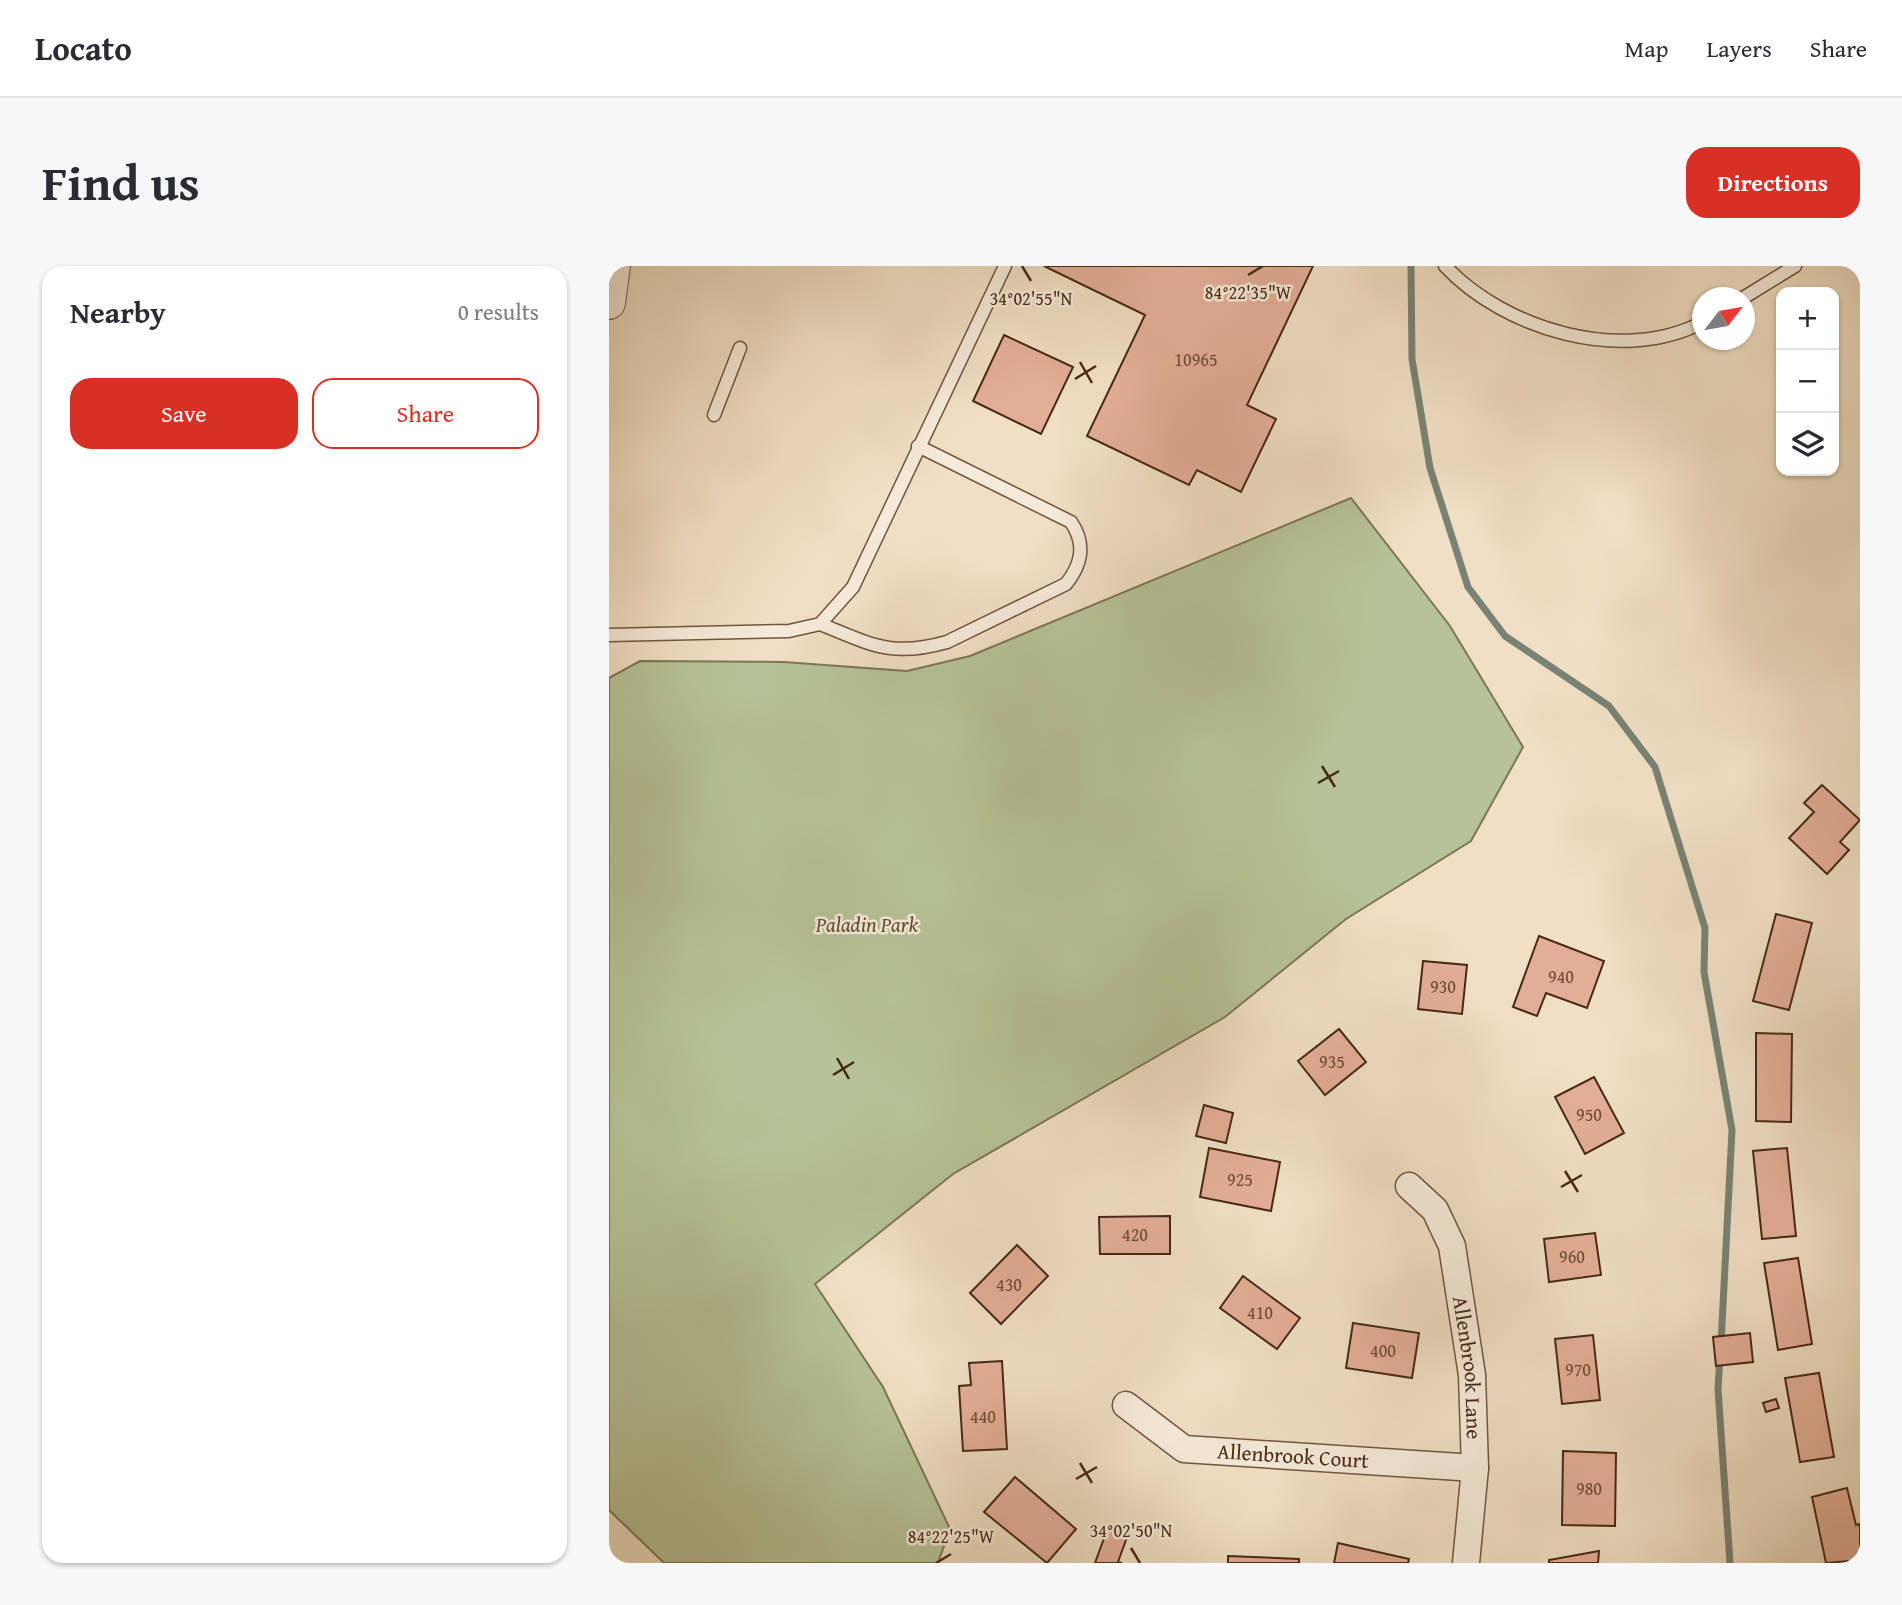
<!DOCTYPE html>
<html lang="en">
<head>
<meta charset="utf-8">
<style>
  body { margin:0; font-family:"Gentium Book Plus",serif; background:#f7f7f7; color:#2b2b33 }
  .controls { position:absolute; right:21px; top:21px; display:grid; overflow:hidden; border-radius:14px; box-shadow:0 2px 5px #0004 }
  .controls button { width:63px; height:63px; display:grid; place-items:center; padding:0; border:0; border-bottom:2px solid #e1e1e2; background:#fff; color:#2b2b33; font:35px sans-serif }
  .compass { position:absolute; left:1083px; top:21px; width:63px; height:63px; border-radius:50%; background:#fff; box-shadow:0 2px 5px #0004; rotate:59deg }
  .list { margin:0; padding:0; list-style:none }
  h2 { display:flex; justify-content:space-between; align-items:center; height:91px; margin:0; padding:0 28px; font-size:30px }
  h2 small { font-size:23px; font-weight:400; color:#7c7c81 }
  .actions { display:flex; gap:14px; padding:21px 28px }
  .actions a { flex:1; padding:16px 0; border:2px solid #d93025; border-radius:21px; text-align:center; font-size:24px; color:#d93025 }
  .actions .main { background:#d93025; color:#fff }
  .icon { flex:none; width:38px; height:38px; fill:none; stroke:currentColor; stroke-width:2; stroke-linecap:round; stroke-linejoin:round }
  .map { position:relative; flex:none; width:1251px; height:1297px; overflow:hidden; border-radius:21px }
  header { display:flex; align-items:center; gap:42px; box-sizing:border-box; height:98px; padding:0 35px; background:#fff; border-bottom:2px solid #e1e1e2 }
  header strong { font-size:33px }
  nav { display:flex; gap:38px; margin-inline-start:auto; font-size:24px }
  .intro { display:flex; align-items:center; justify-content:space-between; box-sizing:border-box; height:168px; padding:0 42px }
  h1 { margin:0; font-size:49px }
  .button { padding:18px 32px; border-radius:21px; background:#d93025; color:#fff; font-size:24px; font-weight:700 }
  main { display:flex; gap:42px; padding:0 42px }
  aside { flex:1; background:#fff; border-radius:21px; box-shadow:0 2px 5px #0004 }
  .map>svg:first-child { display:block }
  .green { fill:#b6c297; stroke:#7e7655; stroke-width:2 }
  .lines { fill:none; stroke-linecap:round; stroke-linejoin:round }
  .stream { stroke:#798274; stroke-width:7 }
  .building { fill:#e3ae97; stroke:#472913; stroke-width:2 }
  .service-casing { stroke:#71563f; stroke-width:15 }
  .minor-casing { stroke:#71563f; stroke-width:29 }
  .tertiary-casing { stroke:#71563f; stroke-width:34 }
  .service { stroke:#f5ead9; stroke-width:12 }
  .minor { stroke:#f5ead9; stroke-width:26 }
  .tertiary { stroke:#f5ead9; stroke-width:32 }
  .ticks { fill:none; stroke:#472913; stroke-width:2.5 }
  .labels { text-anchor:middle; stroke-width:5; stroke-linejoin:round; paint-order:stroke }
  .number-label { font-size:18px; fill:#6e4a34 }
  .park-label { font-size:21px; font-style:italic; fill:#634f34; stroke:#f5ead9 }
  .street-label { font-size:21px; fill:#472913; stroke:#f5ead9 }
  .ticks-label { font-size:18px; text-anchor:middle; fill:#472913; stroke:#f5ead9; stroke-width:5; stroke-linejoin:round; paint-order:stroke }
</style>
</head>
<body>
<header>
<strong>Locato</strong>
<nav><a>Map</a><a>Layers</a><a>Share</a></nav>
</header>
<div class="intro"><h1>Find us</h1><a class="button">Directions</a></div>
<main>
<aside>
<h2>Nearby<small>0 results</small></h2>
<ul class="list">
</ul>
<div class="actions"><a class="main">Save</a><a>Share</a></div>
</aside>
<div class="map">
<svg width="1251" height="1297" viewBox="0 0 1251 1297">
  <rect width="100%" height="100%" fill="#f0dfc4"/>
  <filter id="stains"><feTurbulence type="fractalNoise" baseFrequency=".00286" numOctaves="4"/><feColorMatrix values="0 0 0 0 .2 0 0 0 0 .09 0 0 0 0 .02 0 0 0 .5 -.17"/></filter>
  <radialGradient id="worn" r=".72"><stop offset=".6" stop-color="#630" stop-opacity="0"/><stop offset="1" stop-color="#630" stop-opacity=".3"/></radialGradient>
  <!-- green -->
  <polygon class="green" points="742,232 841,360 914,481 862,575 737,653 616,751 344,908 206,1018 274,1121 341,1263 329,1297 55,1297 0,1244 0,412 31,395 175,396 298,405 361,390"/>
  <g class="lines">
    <!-- stream -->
    <g class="stream">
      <polyline points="802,0 803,93 821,202 859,321 896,370 1000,440 1046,501 1096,662 1095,706 1123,864 1112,1078"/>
      <polyline points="1111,1090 1109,1123 1121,1297"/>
    </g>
  </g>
  <!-- building -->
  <g class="building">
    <polygon points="435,0 704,0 638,139 667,153 632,226 588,204 580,219 478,170 536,49"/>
    <polygon points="395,69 464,101 432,168 364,135"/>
    <polygon points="1213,519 1251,554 1231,576 1240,584 1218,608 1180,572 1205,546 1195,537"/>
    <polygon points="1167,648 1203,657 1180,744 1144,735"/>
    <polygon points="930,670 995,695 978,742 937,727 928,750 904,741"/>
    <polygon points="814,695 858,699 853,748 809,743"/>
    <polygon points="730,763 757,796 716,829 689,795"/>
    <polygon points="1147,767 1183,768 1182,856 1147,855"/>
    <polygon points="985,811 1015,867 976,888 946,831"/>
    <polygon points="595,839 624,847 617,877 587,870"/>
    <polygon points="600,882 671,896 662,945 591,931"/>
    <polygon points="1178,882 1187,970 1153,973 1144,885"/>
    <polygon points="561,950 561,988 491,988 490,951"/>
    <polygon points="986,967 992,1009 940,1016 935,973"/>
    <polygon points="408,979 439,1010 392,1058 361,1027"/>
    <polygon points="1189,992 1203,1078 1169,1084 1155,997"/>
    <polygon points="634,1010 691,1052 668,1083 611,1042"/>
    <polygon points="744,1057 810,1067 803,1112 737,1102"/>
    <polygon points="1141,1067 1144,1096 1107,1100 1104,1071"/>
    <polygon points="984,1069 991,1134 953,1138 946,1073"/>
    <polygon points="393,1095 398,1183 354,1185 350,1120 362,1119 360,1097"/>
    <polygon points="1210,1107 1225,1191 1191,1196 1176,1112"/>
    <polygon points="1167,1133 1170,1142 1157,1146 1154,1137"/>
    <polygon points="954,1185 1007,1187 1006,1260 953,1259"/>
    <polygon points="406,1211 467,1263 438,1297 375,1246"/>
    <polygon points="1238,1222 1247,1259 1250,1258 1251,1262 1251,1294 1217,1297 1203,1231"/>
    <polygon points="498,1264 518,1271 509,1296 513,1297 486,1297"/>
    <polygon points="729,1277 800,1293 799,1297 725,1297"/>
    <polygon points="990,1285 989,1297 940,1297 940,1294"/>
    <polygon points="619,1290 690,1293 690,1297 619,1297"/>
  </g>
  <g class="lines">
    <!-- service casing -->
    <g class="service-casing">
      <g id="service">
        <path d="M836,0C895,63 1013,99 1094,56"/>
        <polyline points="1134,32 1186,0"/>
        <polyline points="105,149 131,82"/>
        <path d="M211,358C262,378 281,392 338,376L457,318C473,298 477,278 462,256L309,180"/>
        <polyline points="0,369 180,365 211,358 244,321 396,0"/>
      </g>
    </g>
    <!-- minor casing -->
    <g class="minor-casing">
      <g id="minor">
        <path id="s1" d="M800,920L826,944L843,980L863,1109L866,1202L857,1297"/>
        <path id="s2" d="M517,1139L575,1183L866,1202"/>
      </g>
    </g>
    <!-- tertiary casing -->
    <g class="tertiary-casing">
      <polyline id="tertiary" points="0,37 5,0"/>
    </g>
    <!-- service -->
    <use href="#service" class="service"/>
    <!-- minor -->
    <use href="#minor" class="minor"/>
    <!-- tertiary -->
    <use href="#tertiary" class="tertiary"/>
  </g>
  <!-- ticks -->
  <path class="ticks" d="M413,0L422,15M639,9L654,0M471,96L483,117M466,113L487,100M713,500L726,521M709,517L730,505M228,792L240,813M224,809L245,796M956,905L969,926M952,921L973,909M471,1197L483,1217M467,1213L488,1201M522,1282L531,1297M327,1297L342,1288"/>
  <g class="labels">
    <!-- number labels -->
    <g class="number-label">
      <text x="587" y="100">10965</text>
      <text x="952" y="717">940</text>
      <text x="834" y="727">930</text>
      <text x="723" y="802">935</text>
      <text x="980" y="855">950</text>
      <text x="631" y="920">925</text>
      <text x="526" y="975">420</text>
      <text x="963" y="997">960</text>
      <text x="400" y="1025">430</text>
      <text x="651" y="1053">410</text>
      <text x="774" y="1091">400</text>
      <text x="969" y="1110">970</text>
      <text x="374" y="1157">440</text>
      <text x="980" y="1229">980</text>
    </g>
    <!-- park labels -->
    <g class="park-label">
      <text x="258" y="666">Paladin Park</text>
    </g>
    <!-- street labels -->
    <g class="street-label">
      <text dy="7" stroke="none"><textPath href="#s1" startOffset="198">Allenbrook Lane</textPath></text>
      <text dy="7" stroke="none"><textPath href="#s2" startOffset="182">Allenbrook Court</textPath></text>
    </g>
  </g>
  <g class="ticks-label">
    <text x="639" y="33">84°22'35"W</text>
    <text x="422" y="39">34°02'55"N</text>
    <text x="522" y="1271">34°02'50"N</text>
    <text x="342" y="1277">84°22'25"W</text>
  </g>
  <rect width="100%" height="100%" filter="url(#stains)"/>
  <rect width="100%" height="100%" fill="url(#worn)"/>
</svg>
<div class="controls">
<button>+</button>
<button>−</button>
<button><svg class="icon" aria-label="layers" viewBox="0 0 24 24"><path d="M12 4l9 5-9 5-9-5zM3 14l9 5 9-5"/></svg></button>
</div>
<svg class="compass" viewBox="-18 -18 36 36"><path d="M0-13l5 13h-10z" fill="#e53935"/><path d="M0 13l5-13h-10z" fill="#7c7c81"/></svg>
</div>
</main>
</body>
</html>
